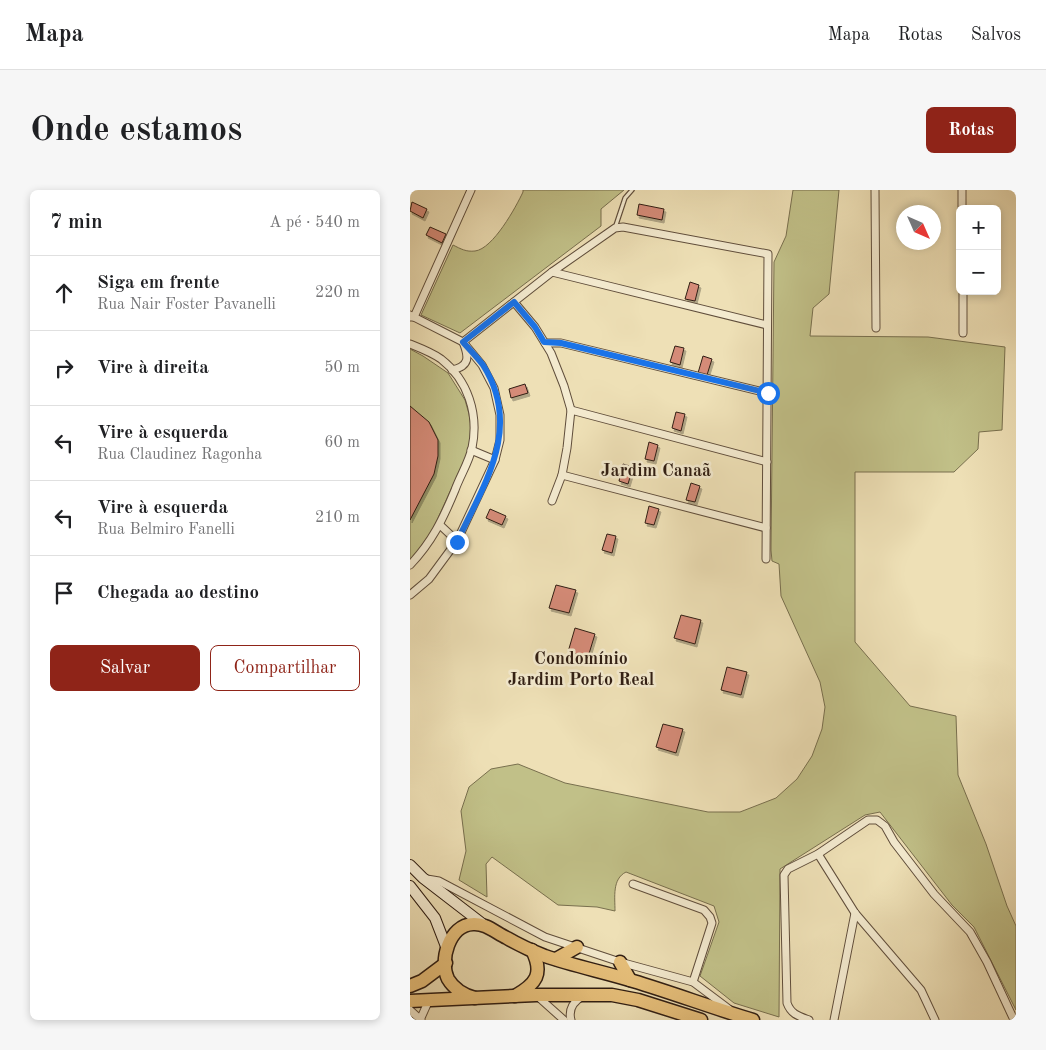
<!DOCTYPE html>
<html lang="pt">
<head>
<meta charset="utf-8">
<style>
  body { margin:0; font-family:"Old Standard TT",serif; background:#f6f6f6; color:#202124 }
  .controls { position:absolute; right:15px; top:15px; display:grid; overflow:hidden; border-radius:8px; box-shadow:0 2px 8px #0003 }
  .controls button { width:45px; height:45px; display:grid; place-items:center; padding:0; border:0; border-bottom:1px solid #e0e0e0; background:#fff; color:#202124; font:25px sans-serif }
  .compass { position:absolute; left:486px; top:15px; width:45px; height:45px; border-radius:50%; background:#fff; box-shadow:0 2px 8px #0003; rotate:135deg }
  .stop { position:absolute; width:15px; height:15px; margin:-11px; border:4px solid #1a73e8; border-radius:50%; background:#fff }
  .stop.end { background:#1a73e8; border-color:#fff; box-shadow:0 1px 5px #0008 }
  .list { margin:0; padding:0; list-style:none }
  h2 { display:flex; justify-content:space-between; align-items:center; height:65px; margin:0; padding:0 20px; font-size:21px }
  h2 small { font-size:16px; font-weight:400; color:#757577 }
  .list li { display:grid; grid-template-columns:32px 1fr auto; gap:15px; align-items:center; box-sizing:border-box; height:75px; padding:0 20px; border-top:1px solid #e0e0e0 }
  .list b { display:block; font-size:19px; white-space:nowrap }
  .list p { margin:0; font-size:16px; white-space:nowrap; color:#757577 }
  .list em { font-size:16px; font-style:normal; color:#757577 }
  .actions { display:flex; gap:10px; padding:15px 20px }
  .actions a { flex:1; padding:11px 0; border:1px solid #8f2418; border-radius:8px; text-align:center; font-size:18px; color:#8f2418 }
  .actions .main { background:#8f2418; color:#fff }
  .icon { flex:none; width:28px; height:28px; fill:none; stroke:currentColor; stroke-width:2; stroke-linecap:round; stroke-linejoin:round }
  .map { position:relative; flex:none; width:606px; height:830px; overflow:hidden; border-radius:8px }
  header { display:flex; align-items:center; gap:30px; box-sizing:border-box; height:70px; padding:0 25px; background:#fff; border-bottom:1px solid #e0e0e0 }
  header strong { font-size:24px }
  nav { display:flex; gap:28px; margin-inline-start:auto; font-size:18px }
  .intro { display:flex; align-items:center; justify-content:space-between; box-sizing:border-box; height:120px; padding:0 30px }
  h1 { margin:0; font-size:35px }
  .button { padding:12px 22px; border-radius:8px; background:#8f2418; color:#fff; font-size:18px; font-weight:700 }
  main { display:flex; gap:30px; padding:0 30px }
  aside { flex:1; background:#fff; border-radius:8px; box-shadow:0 2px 8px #0003 }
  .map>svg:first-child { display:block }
  .green { fill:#c1c088; stroke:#786f4e }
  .building { fill:#d58b78; stroke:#301e13; filter:url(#shadow) }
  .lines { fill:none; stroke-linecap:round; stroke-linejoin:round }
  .lane-casing { stroke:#604e3c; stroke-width:5.5 }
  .street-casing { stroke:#604e3c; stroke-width:9 }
  .secondary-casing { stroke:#301e13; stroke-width:12 }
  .highway-casing { stroke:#301e13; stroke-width:15 }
  .lane { stroke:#f4ebd0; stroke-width:3 }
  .street { stroke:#f4ebd0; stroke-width:7 }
  .secondary { stroke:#f4ebd0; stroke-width:10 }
  .highway { stroke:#e7c07b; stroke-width:12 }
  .route { stroke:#1a73e8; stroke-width:6 }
  .labels { text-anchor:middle; stroke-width:5; stroke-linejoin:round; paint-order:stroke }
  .quarter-label { font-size:18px; font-weight:bold; fill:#301e13; stroke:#f4ebd0 }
</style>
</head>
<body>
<header>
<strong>Mapa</strong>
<nav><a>Mapa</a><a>Rotas</a><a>Salvos</a></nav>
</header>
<div class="intro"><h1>Onde estamos</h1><a class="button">Rotas</a></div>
<main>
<aside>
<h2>7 min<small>A pé · 540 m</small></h2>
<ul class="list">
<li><svg class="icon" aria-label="ahead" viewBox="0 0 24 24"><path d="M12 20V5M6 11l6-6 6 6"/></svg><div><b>Siga em frente</b><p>Rua Nair Foster Pavanelli</p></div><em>220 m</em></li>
<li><svg class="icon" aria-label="right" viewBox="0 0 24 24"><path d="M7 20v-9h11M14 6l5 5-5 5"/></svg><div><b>Vire à direita</b></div><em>50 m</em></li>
<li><svg class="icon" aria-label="left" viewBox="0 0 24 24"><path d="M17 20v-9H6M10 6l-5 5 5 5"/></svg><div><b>Vire à esquerda</b><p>Rua Claudinez Ragonha</p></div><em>60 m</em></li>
<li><svg class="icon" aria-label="left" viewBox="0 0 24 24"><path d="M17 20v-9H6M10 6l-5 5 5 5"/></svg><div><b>Vire à esquerda</b><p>Rua Belmiro Fanelli</p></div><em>210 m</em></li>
<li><svg class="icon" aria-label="arrive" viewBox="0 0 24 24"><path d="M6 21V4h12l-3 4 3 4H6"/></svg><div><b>Chegada ao destino</b></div></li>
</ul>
<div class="actions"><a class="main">Salvar</a><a>Compartilhar</a></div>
</aside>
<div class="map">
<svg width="606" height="830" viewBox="0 0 606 830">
  <defs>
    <filter id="shadow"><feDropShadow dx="2" dy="3" stdDeviation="0" flood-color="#0004"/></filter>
  </defs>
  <rect width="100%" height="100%" fill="#eee0b6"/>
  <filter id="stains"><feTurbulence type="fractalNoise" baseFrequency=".004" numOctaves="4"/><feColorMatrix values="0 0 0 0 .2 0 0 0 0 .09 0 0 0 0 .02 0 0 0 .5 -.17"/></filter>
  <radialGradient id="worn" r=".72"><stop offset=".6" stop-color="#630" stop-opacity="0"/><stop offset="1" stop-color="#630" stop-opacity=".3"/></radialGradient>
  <!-- green -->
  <g class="green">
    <path d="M113,0H214L191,19V36L50,143L11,125L43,55C51,59 56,62 65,61C83,59 106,17 113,2Z"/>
    <path d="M383,0H429L419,104L403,118L400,146L518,147L595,157L592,240L569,242L568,259L544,282H445V452L500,516L546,526L548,585L576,654L597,716L606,736V820L564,737L542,715L470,622L455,625L370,679L369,827L324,813L290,786L309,732L304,716L216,682C202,689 205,707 205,721L187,717L148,715L82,667L76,674L77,707L49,690L56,661L51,621L59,597L81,579L108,574L155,593L298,622H330L366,608L387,589L402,566L412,539L415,517L410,492L371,406L369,374L362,371L361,360L364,72L376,46Z"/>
    <polygon points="0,159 13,166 38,183 55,210 59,224 62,243 59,260 23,339 0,372"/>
  </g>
  <!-- building -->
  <g class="building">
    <polygon points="2,12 17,19 13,28 0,21"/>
    <polygon points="229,14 254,19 252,30 227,25"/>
    <polygon points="20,37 36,44 32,53 16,45"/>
    <polygon points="280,92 289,95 285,111 275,109"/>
    <polygon points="265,156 274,158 270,175 260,172"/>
    <polygon points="293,166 302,169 297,185 288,183"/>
    <polygon points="115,194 118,203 101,208 99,199"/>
    <polygon points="0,216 19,232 28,250 28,266 24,284 0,330"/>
    <polygon points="266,222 275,224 271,241 262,238"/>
    <polygon points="239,252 248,255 244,271 235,269"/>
    <polygon points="213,274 223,277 218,294 209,291"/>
    <polygon points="281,293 290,296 285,312 276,310"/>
    <polygon points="239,316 249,319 244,335 235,333"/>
    <polygon points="80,319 96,326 92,335 76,328"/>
    <polygon points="197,344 206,346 202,363 192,360"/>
    <polygon points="146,395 166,400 159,423 139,418"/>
    <polygon points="271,425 291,430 285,454 264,448"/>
    <polygon points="165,438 185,444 178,467 158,462"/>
    <polygon points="317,477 337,482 331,505 311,500"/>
    <polygon points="253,534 273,539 266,563 246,557"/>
  </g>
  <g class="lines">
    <!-- lane casing -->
    <g class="lane-casing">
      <polyline id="lane" points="205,38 215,8 222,0"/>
    </g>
    <!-- street casing -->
    <g class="street-casing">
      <g id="street">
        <polyline points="465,0 466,138"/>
        <polyline points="552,0 552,19"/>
        <polyline points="142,82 357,135"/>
        <polyline points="553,101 553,143"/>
        <polyline points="104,112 125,137 141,163 154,196 161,220 157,258 152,285 142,311"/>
        <polyline points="0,125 53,152 72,175 84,198 90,225 90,250 85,270 47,351 19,389 0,405"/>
        <polyline points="1,127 4,127 61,0"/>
        <polyline points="135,153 151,153 358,203"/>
        <path d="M0,154C10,158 21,162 31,169C58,190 69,224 62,258C59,272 50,286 45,300C33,329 22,352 0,375"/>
        <path d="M42,180C60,176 59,167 53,152L142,82L205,38L213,37L358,64L356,369"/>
        <polyline points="161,220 357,272"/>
        <polyline points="61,260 85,270"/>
        <polyline points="152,285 356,338"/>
        <polyline points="30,335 47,351"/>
        <polyline points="408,664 445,723 511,800 525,830"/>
        <polyline points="17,689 29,691 135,747 210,772 283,792 319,819"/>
        <polyline points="223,694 294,720 300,727 302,733 283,792"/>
        <polyline points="126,805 154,830"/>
        <polyline points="0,820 11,830"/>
        <polyline points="10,830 19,810"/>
        <path d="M161,830C158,819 164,811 173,806"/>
        <path d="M399,830C388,826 381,824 377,813L374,685L378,679L408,664L458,630H467L475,636L484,652L524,704L560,742L577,772L604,830"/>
        <polyline points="424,830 445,723"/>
      </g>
    </g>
    <!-- secondary casing -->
    <g class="secondary-casing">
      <g id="secondary">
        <polyline points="0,675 13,688 74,735"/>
        <polyline points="0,696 25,728 37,759"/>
      </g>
    </g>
    <!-- highway casing -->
    <g class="highway-casing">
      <g id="highway">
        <polyline points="146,769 167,757"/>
        <polyline points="210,772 220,790"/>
        <polyline points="0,796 12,791 36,773"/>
        <path d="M105,806C126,794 134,784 122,760"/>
        <path d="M65,808C54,805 44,799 38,789C29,771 39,735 63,734C76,733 86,743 97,748C109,755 122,761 135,766C164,776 194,782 223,791C263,803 303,818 343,830"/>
        <polyline points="0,811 126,805 202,805 228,810 291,830"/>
      </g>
    </g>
    <!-- lane -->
    <use href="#lane" class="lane"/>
    <!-- street -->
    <use href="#street" class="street"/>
    <!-- secondary -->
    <use href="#secondary" class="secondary"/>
    <!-- highway -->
    <use href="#highway" class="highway"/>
  </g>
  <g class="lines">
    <!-- route -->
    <path class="route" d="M47,352C74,294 113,238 73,175C67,167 59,159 53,152L104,112L125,137L134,152L151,153L358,203"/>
  </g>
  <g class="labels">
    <!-- quarter labels -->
    <g class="quarter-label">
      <text x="246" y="286">Jardim Canaã</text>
      <text x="171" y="474">Condomínio<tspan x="171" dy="21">Jardim Porto Real</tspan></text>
    </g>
  </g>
  <rect width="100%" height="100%" filter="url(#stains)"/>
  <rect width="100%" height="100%" fill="url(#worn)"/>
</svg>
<div class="controls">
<button>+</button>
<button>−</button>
</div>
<svg class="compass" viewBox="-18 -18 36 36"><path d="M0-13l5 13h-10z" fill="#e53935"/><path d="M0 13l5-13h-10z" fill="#757577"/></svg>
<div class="stop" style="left:358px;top:203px"></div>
<div class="stop end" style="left:47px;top:352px"></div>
</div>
</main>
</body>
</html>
